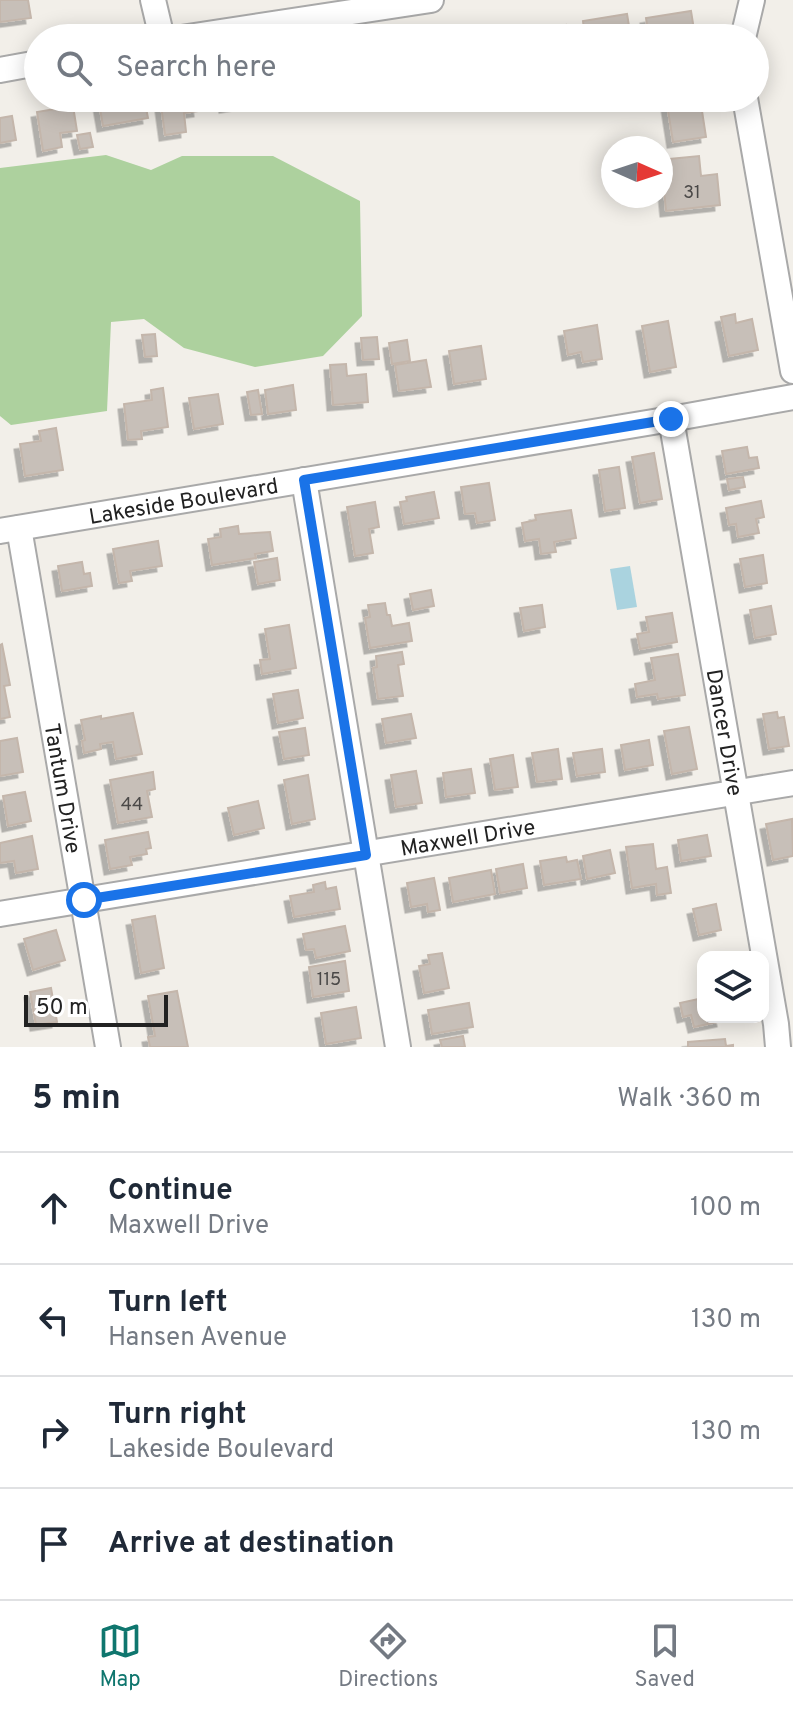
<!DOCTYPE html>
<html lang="en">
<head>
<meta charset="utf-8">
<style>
  body { margin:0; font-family:Overpass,sans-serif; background:#f2f2f3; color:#1f2937 }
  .controls { position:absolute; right:24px; bottom:24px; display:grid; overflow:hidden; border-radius:16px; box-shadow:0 4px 20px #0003 }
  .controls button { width:72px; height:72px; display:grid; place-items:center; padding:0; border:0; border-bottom:2px solid #e0e1e3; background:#fff; color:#1f2937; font:40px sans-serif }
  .compass { position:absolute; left:601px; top:136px; width:72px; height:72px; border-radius:50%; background:#fff; box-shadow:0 4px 20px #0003; rotate:93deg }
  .scale { position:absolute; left:24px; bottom:20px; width:144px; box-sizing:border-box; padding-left:8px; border:4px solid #222; border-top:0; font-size:22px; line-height:28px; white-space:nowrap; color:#222; -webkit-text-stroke:6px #fff; paint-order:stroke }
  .stop { position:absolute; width:24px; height:24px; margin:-18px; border:6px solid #1a73e8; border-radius:50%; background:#fff }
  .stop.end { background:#1a73e8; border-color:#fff; box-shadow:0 2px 8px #0008 }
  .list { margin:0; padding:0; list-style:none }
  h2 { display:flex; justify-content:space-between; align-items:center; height:104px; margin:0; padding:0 32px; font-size:34px }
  h2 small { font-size:26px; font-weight:400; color:#747a83 }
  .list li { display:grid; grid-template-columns:52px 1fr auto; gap:24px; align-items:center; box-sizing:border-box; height:112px; padding:0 32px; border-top:2px solid #e0e1e3 }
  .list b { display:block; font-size:30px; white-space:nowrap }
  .list p { margin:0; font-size:26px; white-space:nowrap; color:#747a83 }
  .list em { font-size:26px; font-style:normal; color:#747a83 }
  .icon { flex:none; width:44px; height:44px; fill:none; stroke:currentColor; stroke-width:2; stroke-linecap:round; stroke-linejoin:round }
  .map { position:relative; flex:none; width:793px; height:1047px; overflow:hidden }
  .search { position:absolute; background:#fff; box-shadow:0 4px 20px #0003; left:24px; right:24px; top:24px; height:88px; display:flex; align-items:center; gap:20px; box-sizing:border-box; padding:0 28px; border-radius:44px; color:#747a83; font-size:30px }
  .sheet { height:552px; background:#fff }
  nav { display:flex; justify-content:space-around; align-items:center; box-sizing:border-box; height:112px; border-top:2px solid #e0e1e3; background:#fff; font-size:22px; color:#747a83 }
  nav a { display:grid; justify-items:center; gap:4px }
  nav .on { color:#0f766e }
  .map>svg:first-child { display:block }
  .forest { fill:#add19e }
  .water { fill:#aad3df }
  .building { fill:#c7bfb8; stroke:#c4b6ab; stroke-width:2; filter:url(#shadow) }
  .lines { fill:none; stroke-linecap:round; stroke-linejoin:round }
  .minor-casing { stroke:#a9a9a9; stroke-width:28 }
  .minor { stroke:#fff; stroke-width:24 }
  .route { stroke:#1a73e8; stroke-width:10 }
  .labels { text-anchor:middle; stroke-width:7; stroke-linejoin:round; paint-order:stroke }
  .number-label { font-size:18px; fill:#4b4948 }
  .street-label { font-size:22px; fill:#222; stroke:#fff }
</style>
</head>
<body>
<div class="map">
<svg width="793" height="1047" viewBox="0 0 793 1047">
  <defs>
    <filter id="shadow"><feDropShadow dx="-5.5" dy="5.5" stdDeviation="0" flood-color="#0004"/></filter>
  </defs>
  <rect width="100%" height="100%" fill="#f2efe9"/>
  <!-- forest -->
  <polygon class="forest" points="106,155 151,170 182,156 273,156 360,201 362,316 323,356 255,367 184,348 144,319 111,322 107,411 11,425 0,416 0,168"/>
  <!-- water -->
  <polygon class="water" points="630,566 637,607 617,610 610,569"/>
  <!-- building -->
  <g class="building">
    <polygon points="0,0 28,0 31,18 0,22"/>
    <polygon points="691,11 695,36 649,38 646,18"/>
    <polygon points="627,14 631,38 585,38 583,21"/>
    <polygon points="566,25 568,38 524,38 523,32"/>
    <polygon points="129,98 144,98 148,118 103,126 99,103"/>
    <polygon points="160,98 197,98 199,111 184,113 186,132 165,135"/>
    <polygon points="224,98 261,98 261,101 225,107"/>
    <polygon points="666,98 700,98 706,137 673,142"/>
    <polygon points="73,106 77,131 60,133 62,147 43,151 37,112"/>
    <polygon points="12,116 16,140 0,143 0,118"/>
    <polygon points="90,133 93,147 80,149 77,135"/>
    <polygon points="699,156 701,176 717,174 720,205 666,211 663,180 672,179 670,159"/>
    <polygon points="735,314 736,323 752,319 758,350 729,356 721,317"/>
    <polygon points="668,321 676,367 650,372 642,326"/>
    <polygon points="597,325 602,359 583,362 581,352 568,355 564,331"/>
    <polygon points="155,334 157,356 145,357 142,335"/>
    <polygon points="377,337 379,359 363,360 361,338"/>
    <polygon points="407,340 410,361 392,364 389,343"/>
    <polygon points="481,346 486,379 454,384 449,351"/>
    <polygon points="426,360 431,387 399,391 395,365"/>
    <polygon points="346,364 347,376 366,374 368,402 333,405 330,365"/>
    <polygon points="293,385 296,410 268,414 265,390"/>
    <polygon points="163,388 168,427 141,431 142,439 128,440 124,404 152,400 151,390"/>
    <polygon points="258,390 262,414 251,415 247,392"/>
    <polygon points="218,394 223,424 194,429 189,398"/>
    <polygon points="56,428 63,470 25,476 20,444 41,441 39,431"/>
    <polygon points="747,447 749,458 757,457 759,468 726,474 722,451"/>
    <polygon points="654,453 662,499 640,503 632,457"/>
    <polygon points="619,467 625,508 605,511 599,470"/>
    <polygon points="743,477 745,487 729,490 727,479"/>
    <polygon points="489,483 495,520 477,523 475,513 465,514 461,487"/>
    <polygon points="434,492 439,518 404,524 400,502 407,501 406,497"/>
    <polygon points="761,501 764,517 756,519 759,533 738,537 736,524 729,525 726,508"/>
    <polygon points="375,502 379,527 369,529 373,553 355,556 347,507"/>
    <polygon points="571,510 576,538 554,542 556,552 541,554 539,539 525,541 522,523 536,520 535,515"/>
    <polygon points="238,526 239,534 270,532 273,551 255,554 256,558 212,565 208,539 221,537 220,529"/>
    <polygon points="158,541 162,566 130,571 132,581 119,583 113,549"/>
    <polygon points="763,555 767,583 745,587 740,559"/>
    <polygon points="277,558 280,580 258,584 254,562"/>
    <polygon points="82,562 84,574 90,573 92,586 62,591 58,566"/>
    <polygon points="431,590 434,606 413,610 410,594"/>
    <polygon points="385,603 387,615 390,615 392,626 409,623 412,641 370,648 365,618 370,617 368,605"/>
    <polygon points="542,605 545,627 524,631 520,608"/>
    <polygon points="771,606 776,634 755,638 750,610"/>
    <polygon points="672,613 677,642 640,649 637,634 649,632 646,617"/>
    <polygon points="289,625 296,668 262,674 260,660 270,659 265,629"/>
    <polygon points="2,644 10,685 4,686 10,717 0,719 0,645"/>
    <polygon points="402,652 404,664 398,665 403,696 378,699 373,668 377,667 376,656"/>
    <polygon points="678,654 685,695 658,699 657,694 637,697 635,684 655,680 651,658"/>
    <polygon points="298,690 303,718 278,723 273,694"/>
    <polygon points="777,712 778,718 784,717 789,746 769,749 763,714"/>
    <polygon points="133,713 142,754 116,759 113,742 100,744 101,749 84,753 82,741 85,740 81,720 101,716 101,719"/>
    <polygon points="411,714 416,738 386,743 382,719"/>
    <polygon points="689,727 697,769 672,774 664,731"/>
    <polygon points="305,728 309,755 284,759 279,732"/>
    <polygon points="17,738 23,772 0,776 0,741"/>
    <polygon points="649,740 653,765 625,770 621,745"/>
    <polygon points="558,749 562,779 537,782 532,753"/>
    <polygon points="602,749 605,772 577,776 573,753"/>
    <polygon points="513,755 518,787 495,790 490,759"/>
    <polygon points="471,769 475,793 446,797 443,773"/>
    <polygon points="416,771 422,803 396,807 391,775"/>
    <polygon points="153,772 155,789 147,791 152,817 118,823 110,780"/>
    <polygon points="308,775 315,819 292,824 284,780"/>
    <polygon points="25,792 31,821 8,826 3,796"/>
    <polygon points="258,801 264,828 234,835 228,808"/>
    <polygon points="792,819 793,856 773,860 766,824"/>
    <polygon points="148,832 151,848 146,849 147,854 130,857 132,865 110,869 105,840"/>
    <polygon points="707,835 711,856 681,861 678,840"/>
    <polygon points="32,836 38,869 16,873 14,861 0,863 0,843"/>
    <polygon points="653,844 656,869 667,867 671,893 657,895 656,884 632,888 626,847"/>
    <polygon points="610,850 615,873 587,879 583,856"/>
    <polygon points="566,857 567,862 577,860 581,879 544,885 540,861"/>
    <polygon points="523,864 527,888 500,893 496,869"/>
    <polygon points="491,870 495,894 453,902 449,878"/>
    <polygon points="434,878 440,910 428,912 427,904 411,907 407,883"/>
    <polygon points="325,882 326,889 336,887 340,909 294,917 290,896 314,892 313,885"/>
    <polygon points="716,904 721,930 699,935 693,909"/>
    <polygon points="155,916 164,968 141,973 132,920"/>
    <polygon points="345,926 350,951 316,958 314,949 306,950 303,934"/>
    <polygon points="56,930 65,960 33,970 24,939"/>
    <polygon points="442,953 449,988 424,993 419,966 430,964 428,955"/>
    <polygon points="345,961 349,991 313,997 309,967"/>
    <polygon points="51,988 57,1022 36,1025 30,992"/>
    <polygon points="177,991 188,1047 150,1047 148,1037 155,1036 148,996"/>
    <polygon points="703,998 703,1017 721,1017 722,1021 694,1027 691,1015 683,1017 680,1003"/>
    <polygon points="469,1003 473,1027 432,1034 428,1010"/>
    <polygon points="356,1007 361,1038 326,1044 321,1013"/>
    <polygon points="463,1036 465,1047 442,1047 440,1040"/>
    <polygon points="725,1039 726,1046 733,1045 733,1047 688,1047 688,1042"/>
  </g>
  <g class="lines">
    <!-- minor casing -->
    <g class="minor-casing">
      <g id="minor">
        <polyline points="153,0 162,38"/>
        <polyline points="181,38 431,0"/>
        <polyline points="743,38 752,0"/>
        <polyline points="0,70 38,63"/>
        <polyline points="745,98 793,371"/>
        <path id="s1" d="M671,419L776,1024L778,1047"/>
        <polyline points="304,480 398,1047"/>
        <path id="s2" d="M19,528L108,1047"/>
        <path id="s3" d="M0,531L671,419L793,397"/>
        <path id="s4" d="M0,914L793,783"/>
      </g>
    </g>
    <!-- minor -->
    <use href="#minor" class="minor"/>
  </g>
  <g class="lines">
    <!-- route -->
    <polyline class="route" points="84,900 366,855 304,480 671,419"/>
  </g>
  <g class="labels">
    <!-- number labels -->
    <g class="number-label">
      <text x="692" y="198">31</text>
      <text x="132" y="810">44</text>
      <text x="329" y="985">115</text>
    </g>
    <!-- street labels -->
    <g class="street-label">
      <text dy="8" stroke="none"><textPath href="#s3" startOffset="186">Lakeside Boulevard</textPath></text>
      <text dy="8" stroke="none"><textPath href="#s1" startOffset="318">Dancer Drive</textPath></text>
      <text dy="8" stroke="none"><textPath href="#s2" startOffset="264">Tantum Drive</textPath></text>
      <text dy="8" stroke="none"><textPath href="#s4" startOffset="474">Maxwell Drive</textPath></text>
    </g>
  </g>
</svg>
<div class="controls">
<button><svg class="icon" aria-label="layers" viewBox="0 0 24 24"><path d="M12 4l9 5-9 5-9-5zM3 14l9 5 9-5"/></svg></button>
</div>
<svg class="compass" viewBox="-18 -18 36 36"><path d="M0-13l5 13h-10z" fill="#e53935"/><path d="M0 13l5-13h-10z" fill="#747a83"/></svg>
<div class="scale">50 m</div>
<div class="stop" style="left:84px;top:900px"></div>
<div class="stop end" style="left:671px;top:419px"></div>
<div class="search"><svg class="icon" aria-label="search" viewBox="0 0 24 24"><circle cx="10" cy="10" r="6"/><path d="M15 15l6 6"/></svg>Search here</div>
</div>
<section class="sheet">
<h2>5 min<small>Walk · 360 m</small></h2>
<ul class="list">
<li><svg class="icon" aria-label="ahead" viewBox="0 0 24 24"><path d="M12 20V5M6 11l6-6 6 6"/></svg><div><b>Continue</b><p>Maxwell Drive</p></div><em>100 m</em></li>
<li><svg class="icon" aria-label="left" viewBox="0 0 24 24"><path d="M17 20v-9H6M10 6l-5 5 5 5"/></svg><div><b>Turn left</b><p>Hansen Avenue</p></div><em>130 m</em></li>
<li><svg class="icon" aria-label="right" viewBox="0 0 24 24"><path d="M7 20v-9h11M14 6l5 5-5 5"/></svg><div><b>Turn right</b><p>Lakeside Boulevard</p></div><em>130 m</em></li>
<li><svg class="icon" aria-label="arrive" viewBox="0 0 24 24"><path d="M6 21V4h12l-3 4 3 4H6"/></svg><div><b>Arrive at destination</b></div></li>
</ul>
</section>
<nav>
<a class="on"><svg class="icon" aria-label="map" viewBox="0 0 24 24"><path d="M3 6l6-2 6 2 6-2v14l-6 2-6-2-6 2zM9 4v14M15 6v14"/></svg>Map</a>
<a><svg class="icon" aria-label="directions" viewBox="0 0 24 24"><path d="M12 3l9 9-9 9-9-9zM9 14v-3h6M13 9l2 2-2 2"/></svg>Directions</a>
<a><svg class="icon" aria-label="saved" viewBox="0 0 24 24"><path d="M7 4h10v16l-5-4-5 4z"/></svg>Saved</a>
</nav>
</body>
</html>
